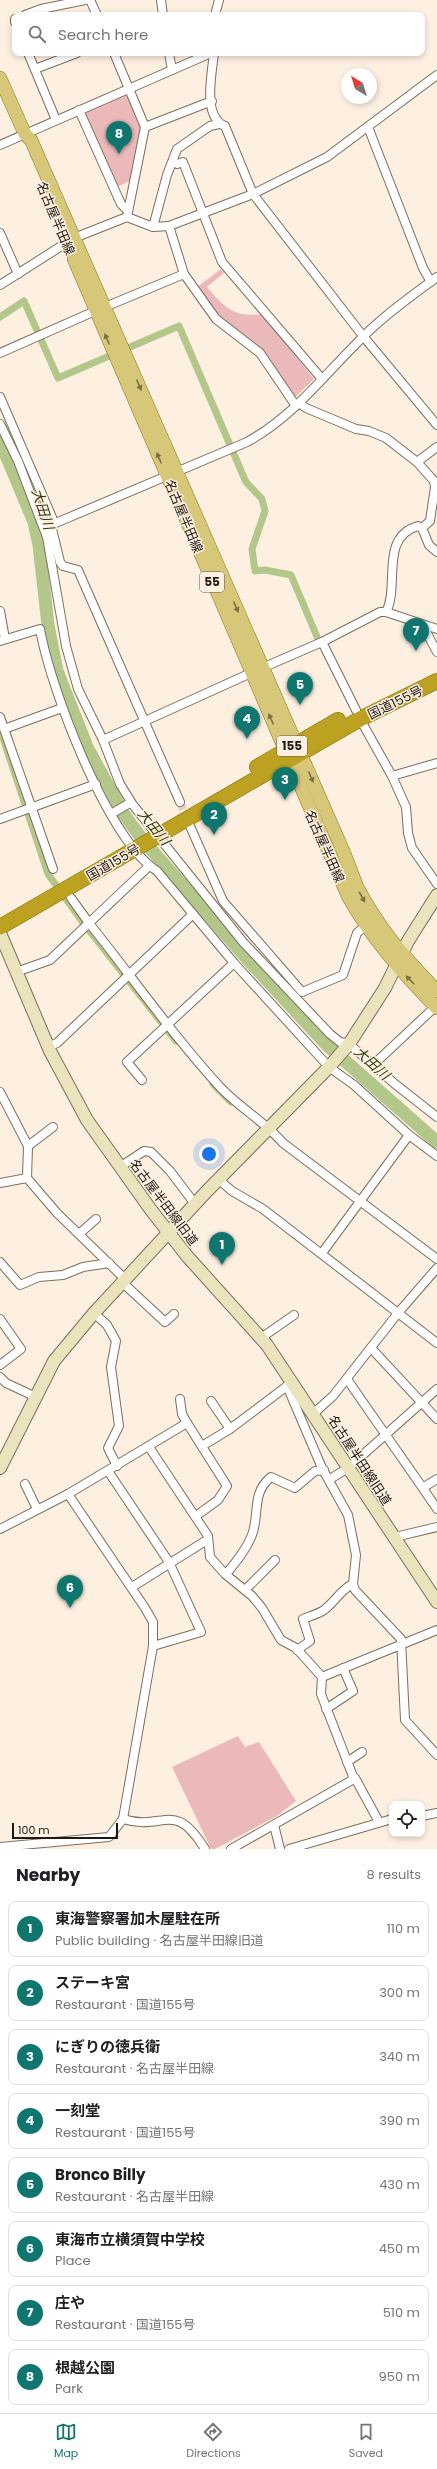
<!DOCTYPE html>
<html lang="en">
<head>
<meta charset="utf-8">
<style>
  body { margin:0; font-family:Poppins,"Noto Sans JP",sans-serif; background:#f6f6f6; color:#202124 }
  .controls { position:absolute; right:12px; bottom:12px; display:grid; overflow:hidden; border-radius:8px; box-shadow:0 2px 6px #0003 }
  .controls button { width:36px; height:36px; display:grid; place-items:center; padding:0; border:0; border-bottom:1px solid #e0e0e0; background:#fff; color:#202124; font:20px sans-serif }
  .compass { position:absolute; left:341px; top:68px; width:36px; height:36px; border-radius:50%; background:#fff; box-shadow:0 2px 6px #0003; rotate:322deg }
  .scale { position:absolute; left:12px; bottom:10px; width:106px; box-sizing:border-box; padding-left:4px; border:2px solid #1e1912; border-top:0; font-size:11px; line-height:14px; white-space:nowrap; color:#1e1912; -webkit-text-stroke:3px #fef0e1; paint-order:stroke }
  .you { position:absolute; left:209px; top:1154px; width:14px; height:14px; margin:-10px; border:3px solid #fff; border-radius:50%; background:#1a73e8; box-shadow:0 0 0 6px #1a73e833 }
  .badge { display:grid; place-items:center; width:26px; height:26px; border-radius:50%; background:#0f766e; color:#fff; font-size:13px; font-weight:700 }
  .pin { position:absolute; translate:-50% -33px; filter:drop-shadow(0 1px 2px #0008) }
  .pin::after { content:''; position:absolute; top:21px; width:14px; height:12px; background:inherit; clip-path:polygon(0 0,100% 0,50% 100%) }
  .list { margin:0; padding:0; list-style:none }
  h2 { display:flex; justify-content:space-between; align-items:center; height:52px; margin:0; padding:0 16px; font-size:17px }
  h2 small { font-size:13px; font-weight:400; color:#757577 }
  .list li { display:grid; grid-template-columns:26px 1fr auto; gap:12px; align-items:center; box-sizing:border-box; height:56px; margin:0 8px 8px; padding:0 8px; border:1px solid #e0e0e0; border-radius:8px }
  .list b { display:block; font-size:15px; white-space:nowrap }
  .list p { margin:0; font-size:13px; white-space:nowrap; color:#757577 }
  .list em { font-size:13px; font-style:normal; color:#757577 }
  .icon { flex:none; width:22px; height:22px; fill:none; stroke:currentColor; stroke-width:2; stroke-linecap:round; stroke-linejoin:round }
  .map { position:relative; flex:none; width:437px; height:1849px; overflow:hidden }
  .search { position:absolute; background:#fff; box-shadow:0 2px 6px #0003; left:12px; right:12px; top:12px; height:44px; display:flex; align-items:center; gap:10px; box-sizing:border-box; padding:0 14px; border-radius:8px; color:#757577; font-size:15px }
  .sheet { height:564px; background:#fff }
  nav { display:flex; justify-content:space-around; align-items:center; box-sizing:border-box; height:56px; border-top:1px solid #e0e0e0; background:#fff; font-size:11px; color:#757577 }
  nav a { display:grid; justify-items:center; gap:2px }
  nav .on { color:#0f766e }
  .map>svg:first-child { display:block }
  .green { fill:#ebb9b9 }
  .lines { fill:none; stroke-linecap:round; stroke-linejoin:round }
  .canal { stroke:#b2c789; stroke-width:7 }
  .river { stroke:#b2c789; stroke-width:13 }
  .street-tunnel { stroke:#dcd0c2; stroke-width:8; stroke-dasharray:8 4; stroke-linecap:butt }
  .street-casing { stroke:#7c6e5d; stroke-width:10 }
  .secondary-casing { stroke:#7c6e5d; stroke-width:14 }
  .primary-casing { stroke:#85721b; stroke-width:14 }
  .highway-casing { stroke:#85721b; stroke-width:16 }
  .street { stroke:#fff; stroke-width:8 }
  .secondary { stroke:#ebe3bc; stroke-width:12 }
  .primary { stroke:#d7c779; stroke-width:13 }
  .highway { stroke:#bca220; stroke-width:15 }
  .oneway { fill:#7a7046 }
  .labels { text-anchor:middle; stroke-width:3; stroke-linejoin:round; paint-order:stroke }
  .shield { fill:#fef0e1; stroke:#615a50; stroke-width:1 }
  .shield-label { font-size:12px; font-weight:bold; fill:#1e1912 }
  .street-label { font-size:13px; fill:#1e1912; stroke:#fef0e1 }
  .water-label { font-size:14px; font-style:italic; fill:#303d0f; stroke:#fef0e1 }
</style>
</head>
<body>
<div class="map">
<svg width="437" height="1849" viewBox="0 0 437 1849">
  <rect width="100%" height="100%" fill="#fef0e1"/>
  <!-- green -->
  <g class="green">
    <polygon points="124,94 128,96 142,129 132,180 117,187 85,117 87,111"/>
    <path d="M221,269L224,273L207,287C224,307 234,318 262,314L314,379L293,399L262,352L217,316L197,287Z"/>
    <polygon points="238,1736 245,1747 259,1742 296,1801 277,1816 215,1849 211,1849 172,1767"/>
  </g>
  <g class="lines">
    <!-- canal -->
    <g class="canal">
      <polyline points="0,317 24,301 58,378 179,326 242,473 246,482 262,499 265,511 252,549 255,571 265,570 291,575 318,639"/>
      <polyline points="0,729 48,874 81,920 176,1041"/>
      <polyline points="213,1084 231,1102"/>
    </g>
    <!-- river -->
    <polyline class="river" points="0,441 34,522 39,545 48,625 57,671 87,747 123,813 142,839 250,962 327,1045 437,1142"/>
    <!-- street-tunnel -->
    <polyline class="street-tunnel" points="180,802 188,821"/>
    <!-- street casing -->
    <g class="street-casing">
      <g id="street">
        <polyline points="90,0 97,15"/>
        <polyline points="161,0 163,15"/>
        <polyline points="25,15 41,9 85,0"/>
        <polyline points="215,15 219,0"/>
        <polyline points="15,19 15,22"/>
        <polyline points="28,53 56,120"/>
        <polyline points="114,53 145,127"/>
        <polyline points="169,53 172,70"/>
        <path d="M214,53C212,73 202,117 225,126L253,194L363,336L437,425"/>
        <polyline points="35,69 77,53"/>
        <polyline points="79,110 121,204 128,211"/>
        <polyline points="368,127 423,268 431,282"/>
        <polyline points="0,145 211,53"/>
        <polyline points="177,164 183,162 222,262 322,379"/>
        <polyline points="127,217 145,127 212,101"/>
        <polyline points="169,226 253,194 327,157 437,75"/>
        <polyline points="153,227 167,175 177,149 210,126 219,124"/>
        <polyline points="0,233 18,274"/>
        <polyline points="0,285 74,238 127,217 153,227 169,226 184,274 216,319 260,353 296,406"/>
        <polyline points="105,307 184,274"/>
        <polyline points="0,353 95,311"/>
        <polyline points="0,397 54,522"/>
        <polyline points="299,403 306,408 356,429 369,431 386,438 417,462 434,481 435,487 430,521 422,528 429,545 437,552"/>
        <polyline points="0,424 18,461 47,537 66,646 78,689 103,740 120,784 133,805 243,942 330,1034 340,1042 349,1044 395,1084 437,1117"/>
        <polyline points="417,462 437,447"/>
        <polyline points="0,611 5,639"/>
        <path d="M386,612C400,586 379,537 418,526L422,528"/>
        <polyline points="423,626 437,652"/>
        <path d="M0,641L40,629C50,687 107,839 157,871L234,963L329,1067L354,1085L409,1135L437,1156"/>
        <polyline points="322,642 356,710"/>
        <polyline points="262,668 322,642 380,612 386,612 437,629"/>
        <polyline points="0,717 53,869"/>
        <polyline points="360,719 392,776 406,807 408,833 412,848 437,884"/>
        <polyline points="4,729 62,708"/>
        <polyline points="103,740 251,673"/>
        <polyline points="392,776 437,763"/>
        <path d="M180,802L78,570L63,566L60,562L51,525L247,442C291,418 320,380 355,345C379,319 409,298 437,277"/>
        <polyline points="111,814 128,804"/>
        <polyline points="0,819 96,784"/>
        <polyline points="190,826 223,901 302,992 343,975 357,933 365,926"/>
        <path d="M149,866L89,923C133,978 174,1037 221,1088C240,1108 265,1122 283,1143L437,1259"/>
        <polyline points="16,972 50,960 89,923 71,898"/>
        <polyline points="48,1047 57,1043 193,914"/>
        <polyline points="373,1065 436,1006"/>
        <polyline points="142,1080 127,1062 234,963"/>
        <polyline points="0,1092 28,1146 27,1178 57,1213 126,1280"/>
        <polyline points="28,1146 53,1127"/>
        <polyline points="120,1167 144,1151 151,1152 170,1171 195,1204"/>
        <polyline points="218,1179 232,1191 263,1209 437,1343"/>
        <polyline points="0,1183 27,1178"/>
        <polyline points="79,1234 96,1219"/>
        <polyline points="322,1253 409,1135"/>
        <polyline points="0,1262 20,1285 39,1277 63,1275 83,1267 109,1263"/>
        <polyline points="123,1283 165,1322 174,1314"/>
        <polyline points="94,1313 107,1325 116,1341 111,1367 119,1426 108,1448 117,1466"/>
        <polyline points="0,1319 21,1349 0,1365"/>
        <polyline points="261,1338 294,1315"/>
        <polyline points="371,1348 437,1419"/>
        <polyline points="0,1377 6,1383 36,1397"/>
        <path d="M347,1379C377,1423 408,1466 437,1509"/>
        <polyline points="287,1386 322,1468 348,1515 356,1555 353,1584 355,1590 401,1639 405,1720 437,1755"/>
        <polyline points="180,1399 182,1414 187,1423"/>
        <polyline points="211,1401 230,1429"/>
        <polyline points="313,1414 333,1396 398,1313 437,1268"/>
        <polyline points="202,1446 230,1429 291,1383"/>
        <polyline points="149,1447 208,1536 210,1557 225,1574 252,1596 262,1608 281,1640 296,1648 322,1677 321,1694 354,1779 231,1849"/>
        <polyline points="108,1471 169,1562 201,1632 153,1646"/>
        <polyline points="330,1479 348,1468 437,1389"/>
        <polyline points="25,1484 37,1509"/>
        <polyline points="424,1487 437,1479"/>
        <polyline points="0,1529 68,1494 187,1423 227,1486 218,1500 196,1516"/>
        <polyline points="395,1537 437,1527"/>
        <path d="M226,1574C236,1562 246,1550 252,1535C260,1514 251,1493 271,1477L295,1488L315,1471L324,1470"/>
        <polyline points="132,1587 207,1540"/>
        <polyline points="245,1590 275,1560"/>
        <path d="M297,1650L310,1641L303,1619C310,1616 318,1614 324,1610C335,1602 342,1588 353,1584"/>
        <polyline points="322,1677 437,1630"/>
        <polyline points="326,1709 353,1691 343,1668"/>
        <polyline points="347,1762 362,1752"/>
        <polyline points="355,1778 379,1822"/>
        <polyline points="422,1816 437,1813"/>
        <path d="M123,1819C165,1832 173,1798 205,1849"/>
        <polyline points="274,1825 280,1849"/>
        <polyline points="0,1847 109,1837 123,1819 153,1646 153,1622 145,1608 68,1494"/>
        <polyline points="289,1849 392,1819"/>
      </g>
    </g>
    <!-- secondary casing -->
    <g class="secondary-casing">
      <g id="secondary">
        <polyline points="0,933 50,1051 87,1120 151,1210 187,1256 267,1345 437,1602"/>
        <polyline points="0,1468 54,1361 94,1313 207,1191 329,1067 349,1044 385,988 408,941 437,895"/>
      </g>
    </g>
    <!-- primary casing -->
    <g class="primary-casing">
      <g id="primary">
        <path d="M0,78L25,134L31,140L344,853L357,887C380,930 403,956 437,991"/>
        <path d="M74,259L348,896C372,939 403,973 437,1008"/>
      </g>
    </g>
    <!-- highway casing -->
    <g class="highway-casing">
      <g id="highway">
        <polyline points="257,767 338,720"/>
        <polyline points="0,927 360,719 437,681"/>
      </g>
    </g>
    <!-- street -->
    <use href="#street" class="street"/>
    <!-- secondary -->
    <use href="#secondary" class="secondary"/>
    <!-- primary -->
    <use href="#primary" class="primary"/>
    <!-- highway -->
    <use href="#highway" class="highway"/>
  </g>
  <!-- one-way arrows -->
  <defs><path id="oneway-solid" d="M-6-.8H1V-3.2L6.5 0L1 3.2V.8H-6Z"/></defs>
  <g class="oneway">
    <use href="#oneway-solid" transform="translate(107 339) rotate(-113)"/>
    <use href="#oneway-solid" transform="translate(139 385) rotate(66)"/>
    <use href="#oneway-solid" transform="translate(159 458) rotate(-113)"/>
    <use href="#oneway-solid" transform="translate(236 607) rotate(66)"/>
    <use href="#oneway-solid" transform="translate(271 719) rotate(-114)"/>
    <use href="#oneway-solid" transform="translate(311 777) rotate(66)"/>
    <use href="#oneway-solid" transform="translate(362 897) rotate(61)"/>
    <use href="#oneway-solid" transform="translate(410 980) rotate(-134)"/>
  </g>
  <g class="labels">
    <!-- shield labels -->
    <g class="shield">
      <rect x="200" y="572" width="24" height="20" rx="3"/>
      <rect x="277" y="736" width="30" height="20" rx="3"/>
    </g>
    <g class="shield-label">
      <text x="212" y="586">55</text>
      <text x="292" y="750">155</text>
    </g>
    <!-- street labels -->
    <g class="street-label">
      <text transform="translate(56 218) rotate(67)" y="5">名古屋半田線</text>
      <text transform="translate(184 516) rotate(67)" y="5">名古屋半田線</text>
      <text transform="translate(395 702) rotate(-26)" y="5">国道155号</text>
      <text transform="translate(325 846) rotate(66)" y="5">名古屋半田線</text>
      <text transform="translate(113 862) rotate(-30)" y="5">国道155号</text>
      <text transform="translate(164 1202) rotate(53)" y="5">名古屋半田線旧道</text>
      <text transform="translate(360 1460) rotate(57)" y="5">名古屋半田線旧道</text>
    </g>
    <!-- water labels -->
    <g class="water-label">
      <text transform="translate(43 509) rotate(72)" y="5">大田川</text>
      <text transform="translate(154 827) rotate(51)" y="5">大田川</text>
      <text transform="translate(372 1063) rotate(42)" y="5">大田川</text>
    </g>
  </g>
</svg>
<div class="controls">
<button><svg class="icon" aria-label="locate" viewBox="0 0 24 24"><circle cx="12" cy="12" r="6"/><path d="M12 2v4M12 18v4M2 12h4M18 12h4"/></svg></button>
</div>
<svg class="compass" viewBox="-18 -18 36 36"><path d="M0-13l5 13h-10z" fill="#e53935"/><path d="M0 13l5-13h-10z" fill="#757577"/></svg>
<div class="scale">100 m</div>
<div class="you"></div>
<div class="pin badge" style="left:222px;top:1265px">1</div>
<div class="pin badge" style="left:214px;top:835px">2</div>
<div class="pin badge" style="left:285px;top:800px">3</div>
<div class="pin badge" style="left:247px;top:739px">4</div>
<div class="pin badge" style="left:300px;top:705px">5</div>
<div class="pin badge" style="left:70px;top:1608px">6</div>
<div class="pin badge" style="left:416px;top:651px">7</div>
<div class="pin badge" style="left:119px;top:154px">8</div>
<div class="search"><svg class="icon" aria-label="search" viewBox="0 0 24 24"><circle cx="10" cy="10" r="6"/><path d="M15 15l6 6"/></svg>Search here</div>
</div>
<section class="sheet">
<h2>Nearby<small>8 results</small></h2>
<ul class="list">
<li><span class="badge">1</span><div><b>東海警察署加木屋駐在所</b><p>Public building · 名古屋半田線旧道</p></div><em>110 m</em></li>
<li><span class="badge">2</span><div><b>ステーキ宮</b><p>Restaurant · 国道155号</p></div><em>300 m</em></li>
<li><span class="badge">3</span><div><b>にぎりの徳兵衛</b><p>Restaurant · 名古屋半田線</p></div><em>340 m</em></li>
<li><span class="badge">4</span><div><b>一刻堂</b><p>Restaurant · 国道155号</p></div><em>390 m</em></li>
<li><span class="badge">5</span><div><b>Bronco Billy</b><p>Restaurant · 名古屋半田線</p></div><em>430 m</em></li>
<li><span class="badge">6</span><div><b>東海市立横須賀中学校</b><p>Place</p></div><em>450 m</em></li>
<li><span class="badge">7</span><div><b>庄や</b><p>Restaurant · 国道155号</p></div><em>510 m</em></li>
<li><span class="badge">8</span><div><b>根越公園</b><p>Park</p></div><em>950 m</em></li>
</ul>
</section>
<nav>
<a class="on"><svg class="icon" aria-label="map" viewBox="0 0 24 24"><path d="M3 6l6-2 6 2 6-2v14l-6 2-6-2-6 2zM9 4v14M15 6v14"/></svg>Map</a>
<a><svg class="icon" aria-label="directions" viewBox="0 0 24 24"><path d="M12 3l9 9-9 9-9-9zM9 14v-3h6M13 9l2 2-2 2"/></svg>Directions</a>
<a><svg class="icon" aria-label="saved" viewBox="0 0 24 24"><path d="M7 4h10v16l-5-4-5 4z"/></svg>Saved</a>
</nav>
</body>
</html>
